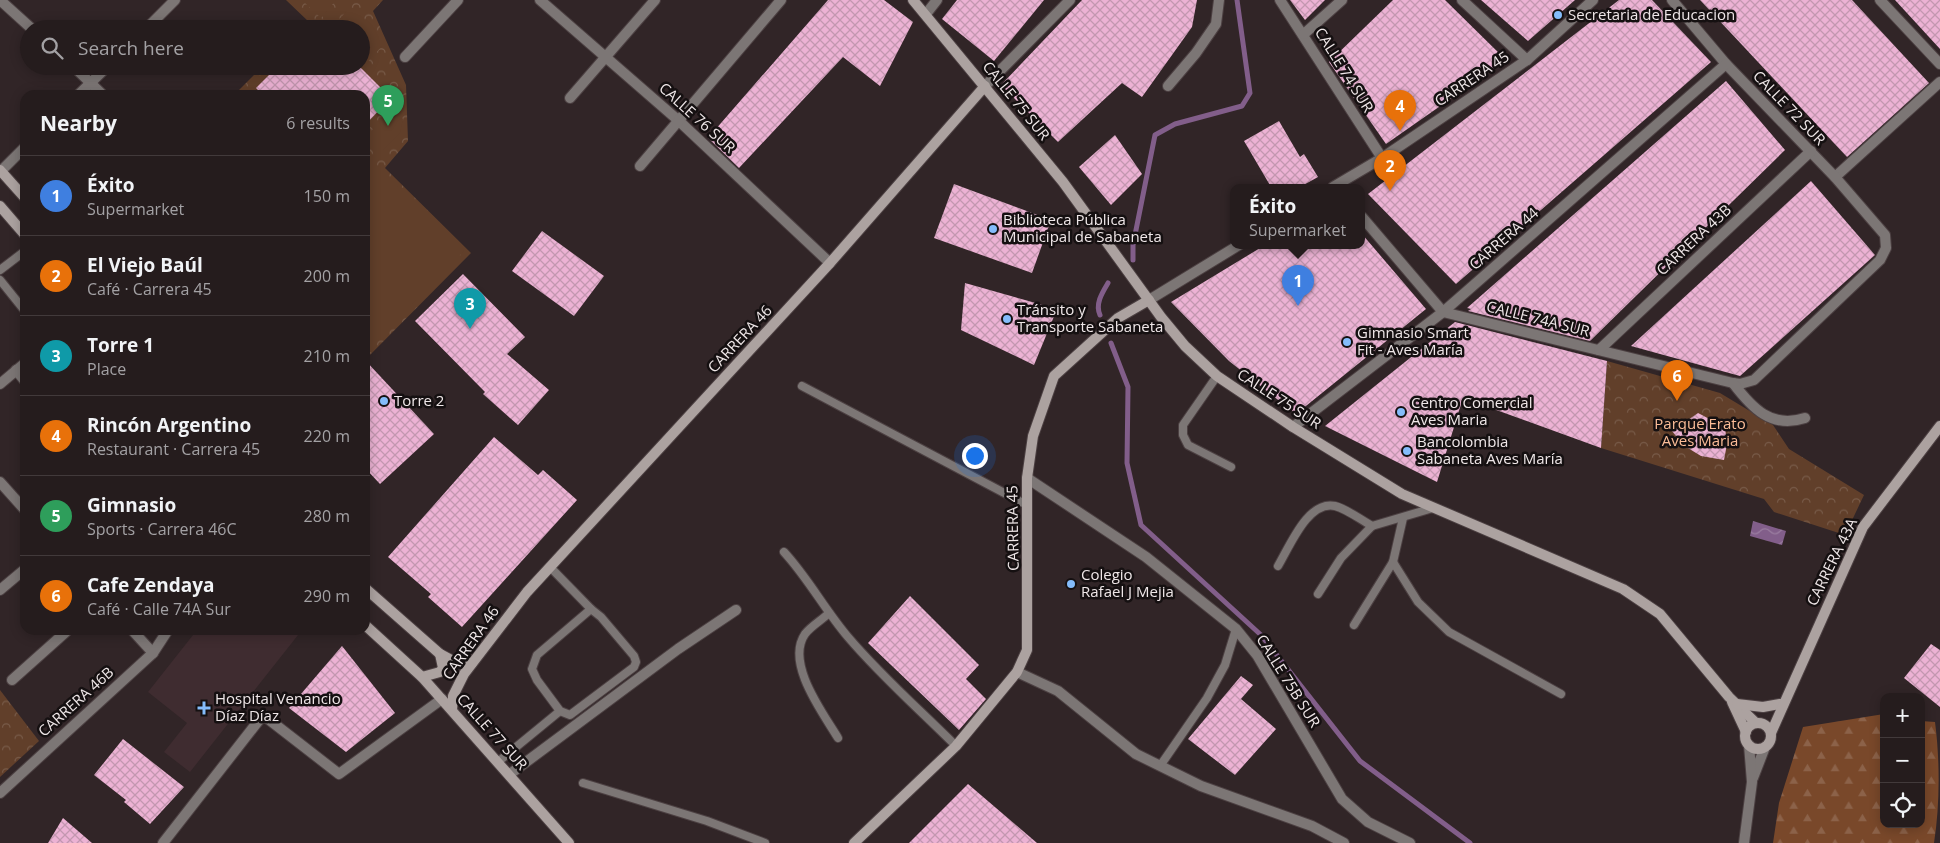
<!DOCTYPE html>
<html lang="en">
<head>
<meta charset="utf-8">
<style>
  body { margin:0; font-family:"Open Sans",sans-serif; background:#2d2526; color:#f1f3f6 }
  .controls { position:absolute; right:15px; bottom:15px; display:grid; overflow:hidden; border-radius:10px; box-shadow:0 2px 12px #0003 }
  .controls button { width:45px; height:45px; display:grid; place-items:center; padding:0; border:0; border-bottom:1px solid #423a3b; background:#251c1d; color:#f1f3f6; font:25px sans-serif }
  .you { position:absolute; left:974px; top:455px; width:18px; height:18px; margin:-12px; border:4px solid #fff; border-radius:50%; background:#1a73e8; box-shadow:0 0 0 8px #1a73e833 }
  .badge { display:grid; place-items:center; width:32px; height:32px; border-radius:50%; background:#84bcfb; color:#fff; font-size:16px; font-weight:700 }
  .pin { position:absolute; translate:-50% -41px; filter:drop-shadow(0 1px 2px #0008) }
  .pin::after { content:''; position:absolute; top:26px; width:18px; height:15px; background:inherit; clip-path:polygon(0 0,100% 0,50% 100%) }
  .popup { position:absolute; left:1230px; top:184px; width:135px; height:65px; box-sizing:border-box; display:grid; place-content:center; border-radius:10px; background:#251c1d; filter:drop-shadow(0 1px 4px #0005); font-size:16px; white-space:nowrap; color:#a3a1a4 }
  .popup b { font-size:19px; color:#f1f3f6 }
  .popup::after { content:''; position:absolute; left:50%; top:100%; margin-left:-10px; border:10px solid transparent; border-top-color:#251c1d }
  .list { margin:0; padding:0; list-style:none }
  h2 { display:flex; justify-content:space-between; align-items:center; height:65px; margin:0; padding:0 20px; font-size:21px }
  h2 small { font-size:16px; font-weight:400; color:#a3a1a4 }
  .list li { display:grid; grid-template-columns:32px 1fr auto; gap:15px; align-items:center; box-sizing:border-box; height:80px; padding:0 20px; border-top:1px solid #423a3b }
  .list b { display:block; font-size:19px; white-space:nowrap }
  .list p { margin:0; font-size:16px; white-space:nowrap; color:#a3a1a4 }
  .list em { font-size:16px; font-style:normal; color:#a3a1a4 }
  .icon { flex:none; width:28px; height:28px; fill:none; stroke:currentColor; stroke-width:2; stroke-linecap:round; stroke-linejoin:round }
  .map { position:relative; flex:none; width:1940px; height:843px; overflow:hidden }
  .search { position:absolute; background:#251c1d; box-shadow:0 2px 12px #0003; left:20px; top:20px; width:350px; height:55px; display:flex; align-items:center; gap:12px; box-sizing:border-box; padding:0 18px; border-radius:28px; color:#a3a1a4; font-size:19px }
  .panel { position:absolute; background:#251c1d; box-shadow:0 2px 12px #0003; left:20px; top:90px; width:350px; height:545px; border-radius:15px }
  .map>svg:first-child { display:block }
  .built { fill:#3f2c30 }
  .forest { fill:url(#forest-firs) }
  .park { fill:url(#park-crowns) }
  .pitch { fill:#613f2a }
  .water { fill:url(#water-waves) }
  .lines { fill:none; stroke-linecap:round; stroke-linejoin:round }
  .stream { stroke:#825e8a; stroke-width:5 }
  .building { fill:url(#building-cross-hatch) }
  .lane-casing { stroke:#4c4042; stroke-width:10 }
  .street-casing { stroke:#4c4042; stroke-width:12 }
  .secondary-casing { stroke:#4c4042; stroke-width:12 }
  .lane { stroke:#7c7675; stroke-width:8 }
  .street { stroke:#7c7675; stroke-width:10 }
  .secondary { stroke:#aca2a0; stroke-width:10 }
  .poi-dot { fill:#84bcfb; stroke:#151011; stroke-width:2 }
  .labels { text-anchor:middle; stroke-width:5; stroke-linejoin:round; paint-order:stroke }
  .poi-label { font-size:15px; fill:#efe7e8; stroke:#151011; text-anchor:start }
  .street-label { font-size:15px; fill:#efe7e8; stroke:#151011 }
  .park-label { font-size:15px; fill:#fbbc97; stroke:#151011 }
</style>
</head>
<body>
<div class="map">
<svg width="1940" height="843" viewBox="0 0 1940 843">
  <defs>
    <pattern id="forest-firs" width="22" height="20" patternUnits="userSpaceOnUse" patternTransform="scale(1.25)"><rect width="22" height="20" fill="#79482a"/><path d="M5 1l3.5 6h-7zM16 11l3.5 6h-7z" fill="#8c6249"/></pattern>
    <pattern id="park-crowns" width="20" height="18" patternUnits="userSpaceOnUse" patternTransform="scale(1.25)"><rect width="20" height="18" fill="#613f2a"/><path d="M2 6a3 3 0 1 1 6 0M12 15a3 3 0 1 1 6 0" fill="none" stroke="#785b49"/></pattern>
    <pattern id="water-waves" width="16" height="10" patternUnits="userSpaceOnUse" patternTransform="scale(1.25)"><rect width="16" height="10" fill="#825e8a"/><path d="M0 5q4-4 8 0t8 0" fill="none" stroke="#9a7da0"/></pattern>
    <pattern id="building-cross-hatch" width="8" height="8" patternUnits="userSpaceOnUse" patternTransform="scale(1.25)"><rect width="8" height="8" fill="#ecb2d4"/><path d="M0 0l8 8M0 8l8-8" fill="none" stroke="#c397b0"/></pattern>
  </defs>
  <rect width="100%" height="100%" fill="#312527"/>
  <!-- built -->
  <polygon class="built" points="197,630 302,630 190,772 164,752 187,723 148,692"/>
  <!-- forest -->
  <path class="forest" d="M1884,714V824H1921V721L1935,722C1940,760 1940,805 1934,843H1773L1779,803L1803,727Z"/>
  <!-- park -->
  <g class="park">
    <polygon points="286,0 383,0 373,11 406,85 408,141 385,168 471,253 365,360 365,95 234,95 263,66 361,66 361,29 302,29 309,22"/>
    <polygon points="1607,361 1720,393 1773,425 1789,449 1864,495 1845,535 1774,512 1764,499 1601,448"/>
    <polygon points="0,690 39,741 0,777"/>
  </g>
  <!-- pitch -->
  <g class="pitch">
    <polygon points="302,0 336,0 321,18"/>
    <polygon points="346,12 382,46 363,67 361,29 330,29"/>
    <polygon points="392,107 403,119 400,133 383,150 367,136"/>
    <polygon points="365,155 464,251 365,352"/>
  </g>
  <!-- water -->
  <polygon class="water" points="1753,521 1786,531 1782,545 1750,536"/>
  <g class="lines">
    <!-- stream -->
    <g class="stream">
      <polyline points="1133,260 1133,245 1155,135 1175,124 1242,106 1250,93 1237,0"/>
      <path d="M1100,315C1095,304 1102,293 1108,283"/>
      <polyline points="1111,343 1128,387 1127,463 1141,525 1261,635 1360,761 1470,843"/>
    </g>
  </g>
  <!-- building -->
  <g class="building">
    <polygon points="828,0 884,0 913,22 880,86 843,57 739,168 708,138"/>
    <polygon points="957,0 1044,0 994,61 942,19"/>
    <polygon points="1082,0 1197,0 1192,27 1142,97 1122,83 1058,142 1001,85"/>
    <polygon points="1290,0 1325,0 1305,20"/>
    <polygon points="1393,0 1445,0 1506,60 1386,144 1329,62"/>
    <polygon points="1481,0 1575,0 1528,41"/>
    <polygon points="1619,0 1652,0 1711,62 1456,284 1368,194"/>
    <polygon points="1700,0 1852,0 1929,83 1847,157"/>
    <polygon points="1895,0 1940,0 1940,49"/>
    <polygon points="278,66 359,66 391,98 365,125 365,95 263,95 256,88"/>
    <polygon points="1726,81 1785,150 1590,341 1468,311 1471,309 1467,308"/>
    <polygon points="1279,121 1300,157 1304,154 1318,177 1300,187 1271,187 1244,141"/>
    <polygon points="1115,135 1142,174 1111,205 1079,167"/>
    <polygon points="1811,181 1875,255 1740,376 1631,346"/>
    <polygon points="954,184 1051,220 1032,273 934,238"/>
    <polygon points="542,231 604,276 574,316 512,271"/>
    <polygon points="1362,234 1426,309 1296,414 1229,361 1171,302 1265,245 1362,245"/>
    <polygon points="463,274 525,337 507,354 549,390 518,425 483,394 485,392 415,321"/>
    <polygon points="965,283 1057,309 1034,365 961,330"/>
    <polygon points="1455,322 1607,361 1601,448 1463,398 1437,482 1325,426"/>
    <polygon points="365,360 434,434 380,484 365,468"/>
    <polygon points="1698,413 1725,427 1727,444 1724,460 1701,456 1683,445 1672,431"/>
    <polygon points="494,437 538,475 543,470 577,500 462,627 428,597 431,594 388,557"/>
    <polygon points="910,596 979,665 966,679 986,699 959,730 868,643"/>
    <polygon points="1931,644 1940,650 1940,707 1904,678"/>
    <polygon points="342,646 395,713 346,752 289,708"/>
    <polygon points="1241,676 1253,685 1241,699 1276,729 1235,775 1188,739"/>
    <polygon points="123,739 184,787 150,824 124,802 126,800 94,775"/>
    <polygon points="968,784 1037,843 909,843"/>
    <polygon points="63,818 92,843 48,843"/>
  </g>
  <g class="lines">
    <!-- lane casing -->
    <g class="lane-casing">
      <g id="lane">
        <polyline points="0,270 25,251"/>
        <polyline points="0,280 25,311"/>
        <polyline points="1217,376 1183,425 1183,435 1188,445 1231,467"/>
        <polyline points="802,386 1027,505"/>
        <path d="M784,552C808,578 825,610 848,637C881,676 920,710 956,746"/>
        <polyline points="1393,562 1418,602 1449,632 1561,694"/>
        <path d="M1278,566C1290,546 1308,500 1335,506C1347,509 1361,520 1372,526"/>
        <polyline points="550,567 591,609"/>
        <polyline points="1318,594 1341,558 1372,526 1433,508"/>
        <path d="M829,613C822,620 811,626 805,634C785,663 823,713 838,738"/>
        <polyline points="1354,625 1393,562 1403,518"/>
        <polyline points="499,761 560,711 537,680 532,669 537,655 591,609 601,617 634,656 636,662 634,667 570,715 560,711"/>
        <polyline points="1160,766 1207,698 1225,665 1236,629"/>
        <polyline points="583,783 707,821 765,843"/>
      </g>
    </g>
    <!-- street casing -->
    <g class="street-casing">
      <g id="street">
        <polyline points="0,0 32,29"/>
        <polyline points="540,0 679,121 830,263"/>
        <polyline points="1280,0 1382,158"/>
        <polyline points="1462,0 1527,60"/>
        <polyline points="1880,0 1940,64"/>
        <polyline points="926,14 937,0"/>
        <polyline points="146,29 175,0"/>
        <polyline points="1304,34 1342,0"/>
        <polyline points="405,57 458,0"/>
        <polyline points="73,66 103,95"/>
        <polyline points="985,86 1070,0"/>
        <polyline points="1168,86 1196,53 1216,24 1219,0"/>
        <polyline points="78,95 108,66"/>
        <polyline points="570,98 655,0"/>
        <polyline points="640,166 781,0"/>
        <polyline points="1,171 25,147"/>
        <polyline points="1835,177 1940,82"/>
        <polyline points="1333,187 1382,158 1527,60 1593,0"/>
        <polyline points="1362,217 1443,312 1733,383 1740,384 1754,380 1880,260 1886,248 1885,235 1835,177 1726,64 1672,0"/>
        <polyline points="1149,300 1239,245"/>
        <polyline points="1599,350 1811,151"/>
        <polyline points="16,370 25,381"/>
        <path d="M1733,383C1752,408 1771,429 1805,418"/>
        <polyline points="0,384 25,363"/>
        <polyline points="1293,427 1443,312 1726,64"/>
        <polyline points="1027,478 1146,557 1236,629 1257,655 1342,799 1368,822 1410,843"/>
        <polyline points="0,482 25,510"/>
        <polyline points="0,590 25,569"/>
        <polyline points="132,630 153,653"/>
        <polyline points="1017,672 1058,691 1136,754 1201,786 1312,826 1344,843"/>
        <polyline points="12,680 68,630"/>
        <polyline points="510,774 678,649 736,610"/>
        <polyline points="1753,778 1765,747"/>
        <polyline points="0,793 153,653 168,630"/>
        <polyline points="163,843 263,715 339,774 442,699"/>
        <polyline points="1744,843 1752,782 1749,745"/>
      </g>
    </g>
    <!-- secondary casing -->
    <g class="secondary-casing">
      <g id="secondary">
        <polyline points="913,0 1063,182 1161,317 1185,346 1217,376 1293,427 1402,494 1623,589 1660,614 1729,697 1756,723"/>
        <polyline points="0,170 25,198"/>
        <polyline points="0,206 25,235"/>
        <polyline points="365,588 440,654 453,661 472,663"/>
        <polyline points="365,625 422,677 569,843"/>
        <polyline points="422,677 440,672 443,668 440,654"/>
        <polyline points="1732,702 1746,732"/>
        <polyline points="1737,704 1763,707 1780,704"/>
        <polyline points="452,710 453,696 464,674 527,592 830,263 985,86"/>
        <circle cx="1758" cy="736" r="13"/>
        <polyline points="1771,733 1863,527 1940,426"/>
        <polyline points="854,843 956,746 1017,672 1027,650 1027,478 1033,436 1054,376 1118,318 1149,300"/>
      </g>
    </g>
    <!-- lane -->
    <use href="#lane" class="lane"/>
    <!-- street -->
    <use href="#street" class="street"/>
    <!-- secondary -->
    <use href="#secondary" class="secondary"/>
  </g>
  <!-- markers -->
  <g class="poi-dot">
    <circle cx="1558" cy="15" r="5"/>
    <circle cx="993" cy="229" r="5"/>
    <circle cx="1007" cy="319" r="5"/>
    <circle cx="1347" cy="342" r="5"/>
    <circle cx="384" cy="401" r="5"/>
    <circle cx="1401" cy="412" r="5"/>
    <circle cx="1407" cy="451" r="5"/>
    <circle cx="1071" cy="584" r="5"/>
    <path d="M201.5 700.5h5v5h5v5h-5v5h-5v-5h-5v-5h5z"/>
  </g>
  <g class="labels">
    <!-- poi labels -->
    <g class="poi-label">
      <text x="1568" y="20">Secretaria de Educacion</text>
      <text x="1003" y="225">Biblioteca Pública<tspan x="1003" dy="17">Municipal de Sabaneta</tspan></text>
      <text x="1017" y="315">Tránsito y<tspan x="1017" dy="17">Transporte Sabaneta</tspan></text>
      <text x="1357" y="338">Gimnasio Smart<tspan x="1357" dy="17">Fit - Aves María</tspan></text>
      <text x="394" y="406">Torre 2</text>
      <text x="1411" y="408">Centro Comercial<tspan x="1411" dy="17">Aves Maria</tspan></text>
      <text x="1417" y="447">Bancolombia<tspan x="1417" dy="17">Sabaneta Aves María</tspan></text>
      <text x="1081" y="580">Colegio<tspan x="1081" dy="17">Rafael J Mejia</tspan></text>
      <text x="215" y="704">Hospital Venancio<tspan x="215" dy="17">Díaz Díaz</tspan></text>
    </g>
    <!-- street labels -->
    <g class="street-label">
      <text transform="translate(1344 70) rotate(58)" y="5">CALLE 74 SUR</text>
      <text transform="translate(1472 79) rotate(-34)" y="5">CARRERA 45</text>
      <text transform="translate(1016 101) rotate(51)" y="5">CALLE 75 SUR</text>
      <text transform="translate(1789 108) rotate(46)" y="5">CALLE 72 SUR</text>
      <text transform="translate(697 118) rotate(42)" y="5">CALLE 76 SUR</text>
      <text transform="translate(1504 239) rotate(-41)" y="5">CARRERA 44</text>
      <text transform="translate(1694 240) rotate(-43)" y="5">CARRERA 43B</text>
      <text transform="translate(1538 319) rotate(14)" y="5">CALLE 74A SUR</text>
      <text transform="translate(740 339) rotate(-47)" y="5">CARRERA 46</text>
      <text transform="translate(1279 399) rotate(33)" y="5">CALLE 75 SUR</text>
      <text transform="translate(1013 528) rotate(-91)" y="5">CARRERA 45</text>
      <text transform="translate(1832 562) rotate(-64)" y="5">CARRERA 43A</text>
      <text transform="translate(471 643) rotate(-55)" y="5">CARRERA 46</text>
      <text transform="translate(1288 681) rotate(58)" y="5">CALLE 75B SUR</text>
      <text transform="translate(76 702) rotate(-42)" y="5">CARRERA 46B</text>
      <text transform="translate(492 732) rotate(48)" y="5">CALLE 77 SUR</text>
    </g>
    <!-- park labels -->
    <g class="park-label">
      <text x="1700" y="429">Parque Erato<tspan x="1700" dy="17">Aves Maria</tspan></text>
    </g>
  </g>
</svg>
<div class="controls">
<button>+</button>
<button>−</button>
<button><svg class="icon" aria-label="locate" viewBox="0 0 24 24"><circle cx="12" cy="12" r="6"/><path d="M12 2v4M12 18v4M2 12h4M18 12h4"/></svg></button>
</div>
<div class="you"></div>
<div class="pin badge" style="left:1298px;top:306px;background:#3f7fe0">1</div>
<div class="popup"><b>Éxito</b>Supermarket</div>
<div class="pin badge" style="left:1390px;top:191px;background:#e8710a">2</div>
<div class="pin badge" style="left:470px;top:329px;background:#0f9aa8">3</div>
<div class="pin badge" style="left:1400px;top:131px;background:#e8710a">4</div>
<div class="pin badge" style="left:388px;top:126px;background:#2e9e5b">5</div>
<div class="pin badge" style="left:1677px;top:401px;background:#e8710a">6</div>
<div class="search"><svg class="icon" aria-label="search" viewBox="0 0 24 24"><circle cx="10" cy="10" r="6"/><path d="M15 15l6 6"/></svg>Search here</div>
<section class="panel">
<h2>Nearby<small>6 results</small></h2>
<ul class="list">
<li><span class="badge" style="background:#3f7fe0">1</span><div><b>Éxito</b><p>Supermarket</p></div><em>150 m</em></li>
<li><span class="badge" style="background:#e8710a">2</span><div><b>El Viejo Baúl</b><p>Café · Carrera 45</p></div><em>200 m</em></li>
<li><span class="badge" style="background:#0f9aa8">3</span><div><b>Torre 1</b><p>Place</p></div><em>210 m</em></li>
<li><span class="badge" style="background:#e8710a">4</span><div><b>Rincón Argentino</b><p>Restaurant · Carrera 45</p></div><em>220 m</em></li>
<li><span class="badge" style="background:#2e9e5b">5</span><div><b>Gimnasio</b><p>Sports · Carrera 46C</p></div><em>280 m</em></li>
<li><span class="badge" style="background:#e8710a">6</span><div><b>Cafe Zendaya</b><p>Café · Calle 74A Sur</p></div><em>290 m</em></li>
</ul>
</section>
</div>
</body>
</html>
